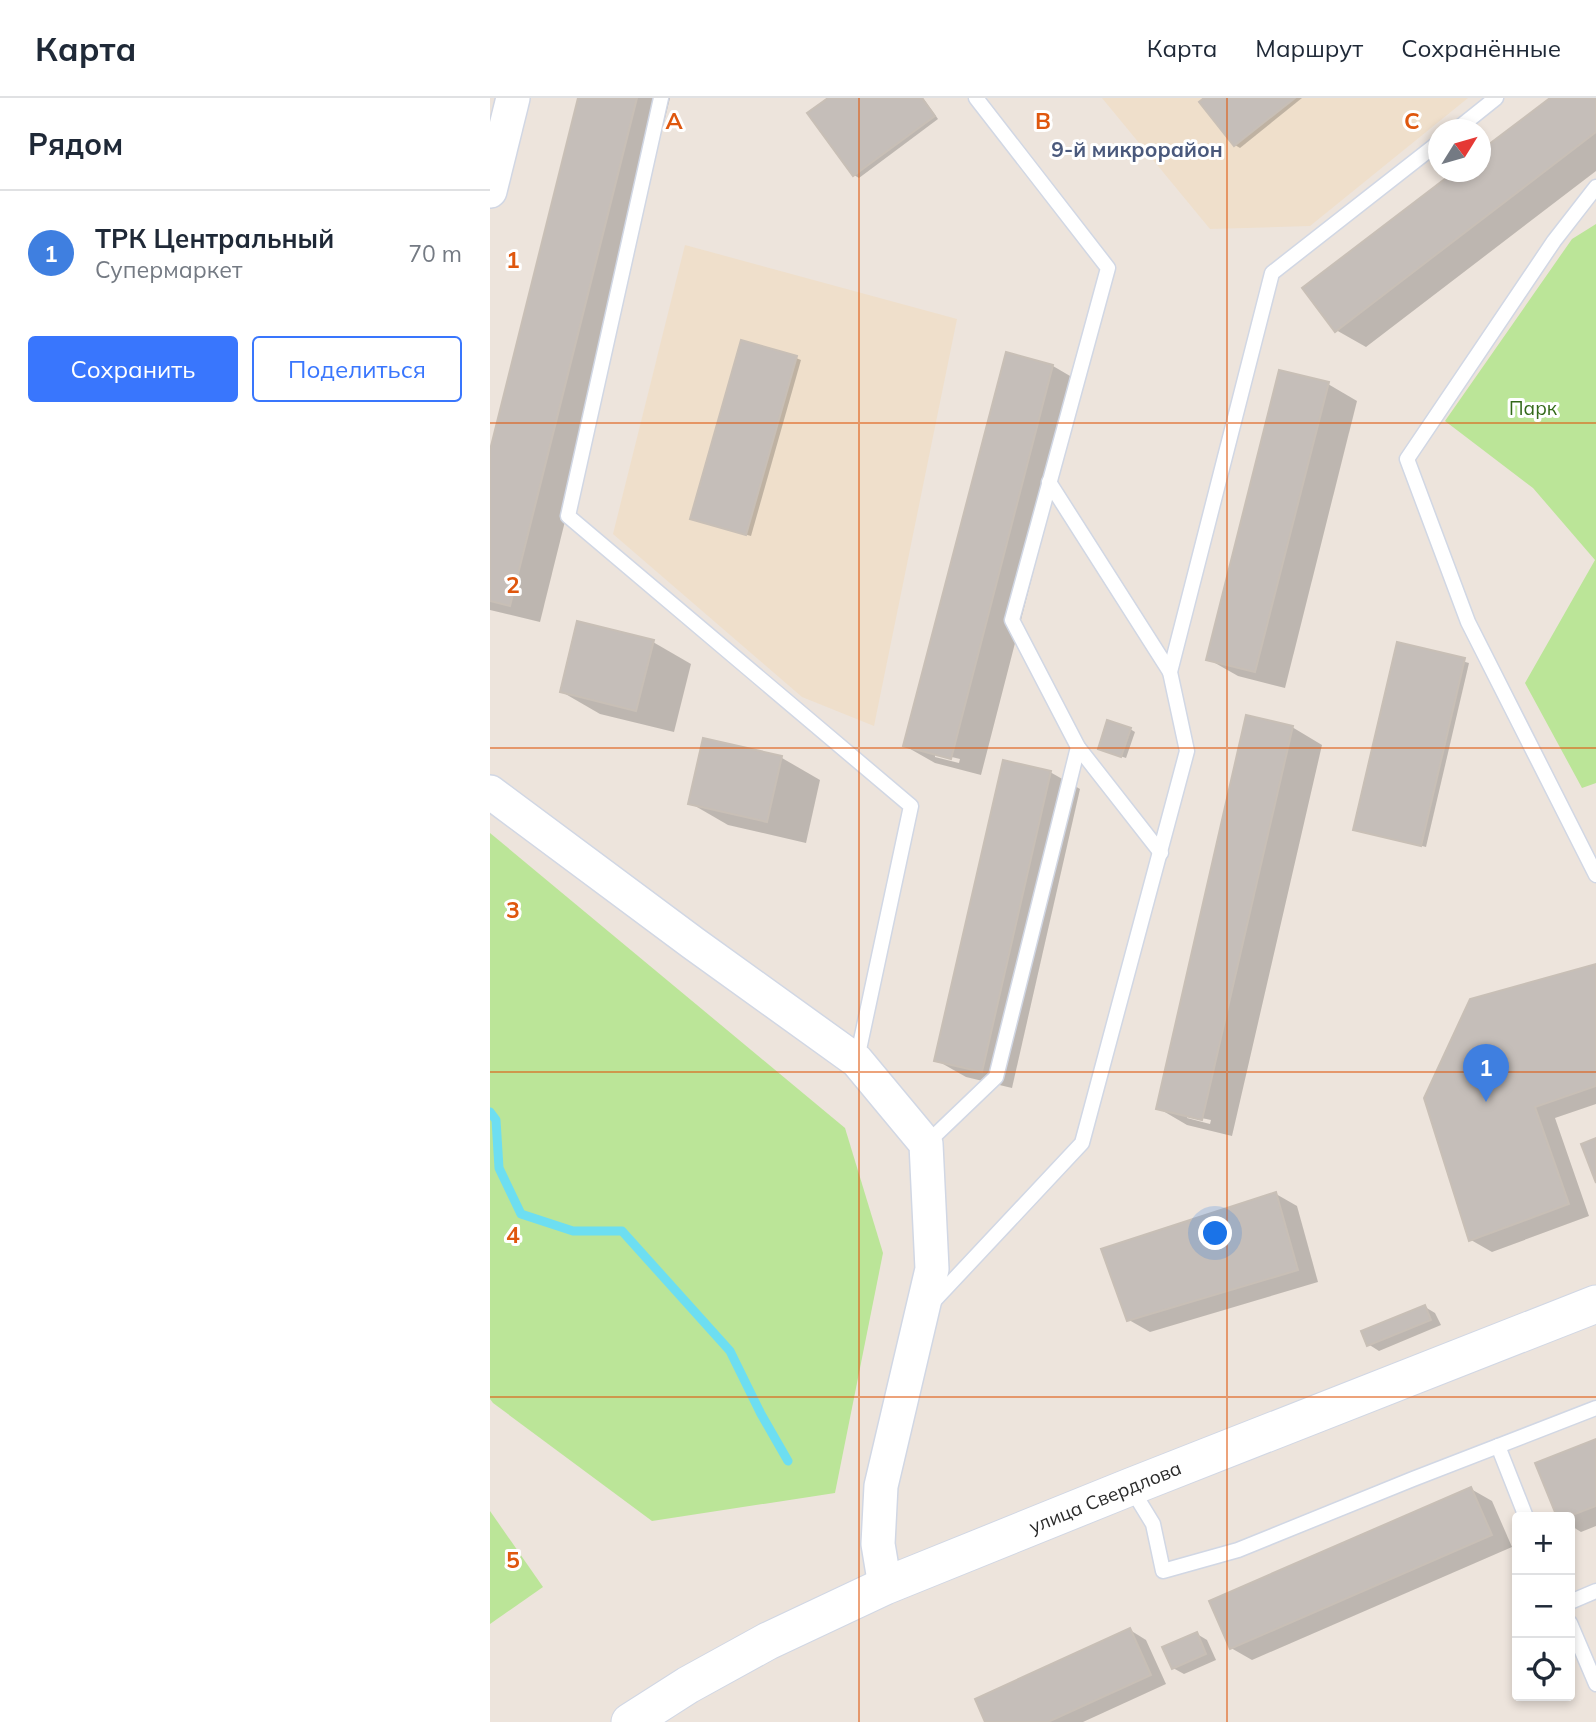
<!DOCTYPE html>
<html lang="ru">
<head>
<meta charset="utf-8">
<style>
  body { margin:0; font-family:Mulish,sans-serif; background:#f6f6f7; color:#1f2937 }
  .controls { position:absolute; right:21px; bottom:21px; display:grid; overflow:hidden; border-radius:7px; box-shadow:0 4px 10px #0003 }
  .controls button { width:63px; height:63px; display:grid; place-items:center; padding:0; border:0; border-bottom:2px solid #e0e1e3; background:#fff; color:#1f2937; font:35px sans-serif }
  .compass { position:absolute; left:938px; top:21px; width:63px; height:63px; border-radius:50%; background:#fff; box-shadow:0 4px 10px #0003; rotate:53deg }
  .you { position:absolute; left:726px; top:1136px; width:24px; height:24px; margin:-18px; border:5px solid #fff; border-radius:50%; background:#1a73e8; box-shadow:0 0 0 10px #1a73e833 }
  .badge { display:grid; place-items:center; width:46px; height:46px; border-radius:50%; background:#3976fd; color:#fff; font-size:23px; font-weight:700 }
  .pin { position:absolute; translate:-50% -58px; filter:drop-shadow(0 2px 4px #0008) }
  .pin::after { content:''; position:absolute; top:37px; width:24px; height:21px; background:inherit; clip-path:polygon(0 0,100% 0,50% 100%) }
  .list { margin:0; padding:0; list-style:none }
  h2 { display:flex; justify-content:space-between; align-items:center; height:91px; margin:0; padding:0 28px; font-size:30px }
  h2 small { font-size:23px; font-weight:400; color:#747a83 }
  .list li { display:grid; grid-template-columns:46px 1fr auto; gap:21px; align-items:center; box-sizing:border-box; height:126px; padding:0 28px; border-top:2px solid #e0e1e3 }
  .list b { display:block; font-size:26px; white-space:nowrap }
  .list p { margin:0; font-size:23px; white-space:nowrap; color:#747a83 }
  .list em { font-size:23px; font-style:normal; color:#747a83 }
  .actions { display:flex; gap:14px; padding:21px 28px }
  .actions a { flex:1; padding:16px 0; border:2px solid #3976fd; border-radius:7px; text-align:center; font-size:24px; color:#3976fd }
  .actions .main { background:#3976fd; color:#fff }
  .icon { flex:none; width:38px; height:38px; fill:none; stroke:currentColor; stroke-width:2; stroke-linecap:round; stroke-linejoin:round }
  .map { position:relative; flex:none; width:1106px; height:1624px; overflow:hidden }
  header { display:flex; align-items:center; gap:42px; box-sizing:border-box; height:98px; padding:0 35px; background:#fff; border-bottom:2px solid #e0e1e3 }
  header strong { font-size:33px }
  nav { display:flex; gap:38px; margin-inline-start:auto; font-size:24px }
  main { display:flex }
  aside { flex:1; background:#fff }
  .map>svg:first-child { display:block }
  .education { fill:#efdfcb }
  .green { fill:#bbe598 }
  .shadow { fill:#0003; fill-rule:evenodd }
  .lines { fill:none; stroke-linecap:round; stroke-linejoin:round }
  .stream { stroke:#6ddef1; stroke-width:9 }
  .building { fill:#c5beb9; stroke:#c8bfb6; stroke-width:2 }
  .service-casing { stroke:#d1d7e4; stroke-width:17 }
  .tertiary-casing { stroke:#d1d7e4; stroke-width:36 }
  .secondary-casing { stroke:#d1d7e4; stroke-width:39 }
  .service { stroke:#fff; stroke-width:14 }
  .tertiary { stroke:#fff; stroke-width:33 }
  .secondary { stroke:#fff; stroke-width:37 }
  .grid { fill:none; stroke:#df570e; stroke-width:2; stroke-opacity:0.55 }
  .labels { text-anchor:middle; stroke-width:6; stroke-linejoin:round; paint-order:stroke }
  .park-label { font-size:19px; fill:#336919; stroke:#fff }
  .street-label { font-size:19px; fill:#2b2b2b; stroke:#fff }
  .neighbourhood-label { font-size:21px; font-weight:bold; fill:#4a597c; stroke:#fff }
  .grid-label { font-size:23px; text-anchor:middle; font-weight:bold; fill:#df570e; stroke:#fff; stroke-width:6; stroke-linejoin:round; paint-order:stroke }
</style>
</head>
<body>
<header>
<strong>Карта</strong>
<nav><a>Карта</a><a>Маршрут</a><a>Сохранённые</a></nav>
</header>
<main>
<aside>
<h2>Рядом<small></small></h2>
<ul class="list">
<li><span class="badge" style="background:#3f7fe0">1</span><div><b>ТРК Центральный</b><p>Супермаркет</p></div><em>70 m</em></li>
</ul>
<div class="actions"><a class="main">Сохранить</a><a>Поделиться</a></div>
</aside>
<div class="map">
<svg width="1106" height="1624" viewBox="0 0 1106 1624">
  <rect width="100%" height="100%" fill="#ede4dc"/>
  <!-- education -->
  <g class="education">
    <polygon points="612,0 978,0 820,128 720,131"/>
    <polygon points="195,147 467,221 384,628 312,599 123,436"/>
  </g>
  <!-- green -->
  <g class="green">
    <polygon points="1106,126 1106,685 1092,690 1035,585 1105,462 1043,390 955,323 1082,141"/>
    <polygon points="0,735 355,1030 393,1155 345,1395 162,1423 3,1305 0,1301"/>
    <polygon points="0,1413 53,1489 0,1526"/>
  </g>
  <!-- shadow -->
  <g class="shadow">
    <polygon points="90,0 180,0 50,524 0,512 0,360"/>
    <polygon points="341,0 433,0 448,21 369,80 364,77"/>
    <polygon points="717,0 812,0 750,50 745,47"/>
    <polygon points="1063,0 1106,0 1106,73 876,249 846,232 814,190 967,74 990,74"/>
    <polygon points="306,260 311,262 261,438 207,423"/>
    <path d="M563,268L592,285L491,677L445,665L415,648ZM445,655L470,661L469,665L445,659Z"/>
    <polygon points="838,286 867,303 795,590 748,578 718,561"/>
    <polygon points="163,544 201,566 184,634 110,616 72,594"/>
    <polygon points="908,546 979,565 936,749 865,731"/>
    <path d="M802,629L832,647L742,1038L697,1027L668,1010ZM697,1017L721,1022L720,1026L697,1020Z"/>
    <polygon points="640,631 645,634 636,660 615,653"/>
    <polygon points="214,642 292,660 330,682 316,745 238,727 200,705"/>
    <polygon points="560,674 590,691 522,990 476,979 446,962"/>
    <polygon points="1106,867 1106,1006 1065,1020 1099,1118 1002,1154 981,1142"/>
    <polygon points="786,1096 807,1108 828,1184 660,1234 639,1222"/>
    <polygon points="935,1209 945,1215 951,1227 889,1253 878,1246"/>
    <polygon points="1106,1342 1106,1428 1091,1434 1080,1427 1080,1419 1069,1419 1047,1366"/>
    <polygon points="981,1391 1002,1403 1022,1449 762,1562 741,1550"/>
    <polygon points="640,1532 656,1542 676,1586 593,1624 497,1624"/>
    <polygon points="707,1536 717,1542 726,1562 694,1576 683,1570"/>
  </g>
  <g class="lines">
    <!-- stream -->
    <polyline class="stream" points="0,1014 6,1022 9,1070 31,1116 83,1133 132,1133 240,1253 271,1316 298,1363"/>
  </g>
  <!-- building -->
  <g class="building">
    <polygon points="88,0 147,0 20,508 0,503 0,352"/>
    <polygon points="338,0 432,0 445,18 363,78 317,15"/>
    <polygon points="714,0 805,0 744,48 709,4"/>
    <polygon points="1060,0 1106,0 1106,34 845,234 812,190 964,74 990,74 990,53"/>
    <polygon points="251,242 307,258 256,437 200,421"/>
    <polygon points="516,254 563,267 461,661 413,648"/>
    <polygon points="789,272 839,284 765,574 716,562"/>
    <polygon points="87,523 164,542 146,613 70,594"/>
    <polygon points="907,544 975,560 931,748 863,732"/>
    <polygon points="756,617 803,628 712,1022 666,1011"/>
    <polygon points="617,622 641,630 631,659 608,651"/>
    <polygon points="213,640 292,658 277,724 198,706"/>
    <polygon points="513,662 561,673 492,974 444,963"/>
    <polygon points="1106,866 1106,988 1045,1009 1079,1106 979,1143 934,1000 980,901"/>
    <polygon points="1106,1040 1106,1085 1091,1046"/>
    <polygon points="786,1094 808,1172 637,1223 611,1151"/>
    <polygon points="935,1207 941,1222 877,1248 871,1233"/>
    <polygon points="1106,1341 1106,1408 1077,1419 1067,1419 1045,1365"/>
    <polygon points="981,1389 1002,1437 740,1551 719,1503"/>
    <polygon points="640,1530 661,1577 558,1624 495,1624 485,1601"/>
    <polygon points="707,1534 716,1556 682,1571 672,1549"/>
  </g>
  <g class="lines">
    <!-- service casing -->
    <g class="service-casing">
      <g id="service">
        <polyline points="171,0 78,418 421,708 367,961"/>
        <polyline points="486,0 618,170 522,522 588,649 671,755"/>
        <polyline points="966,32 1006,0"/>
        <polyline points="1106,89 1064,143 917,361 978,524 1106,777"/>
        <polyline points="559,384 680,574"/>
        <polyline points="436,1046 506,979 588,649"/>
        <polyline points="442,1205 592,1045 697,653 680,574 782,175 948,45"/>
        <polyline points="1008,1348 1036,1419"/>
        <polyline points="641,1390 663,1426 673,1473 748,1452 923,1381 1106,1310"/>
        <polyline points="1080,1504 1106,1493"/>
        <polyline points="1080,1525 1106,1586"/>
      </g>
    </g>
    <!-- tertiary casing -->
    <g class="tertiary-casing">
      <g id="tertiary">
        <polyline points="0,93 23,0"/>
        <polyline points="0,694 203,845 367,963 436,1046 442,1171 391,1388 388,1446 395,1488"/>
      </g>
    </g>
    <!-- secondary casing -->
    <g class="secondary-casing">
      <polyline id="secondary" points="140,1624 198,1587 278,1543 395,1488 640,1389 1106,1206"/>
    </g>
    <!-- service -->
    <use href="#service" class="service"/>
    <!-- tertiary -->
    <use href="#tertiary" class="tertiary"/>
    <!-- secondary -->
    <use href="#secondary" class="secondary"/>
  </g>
  <!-- grid -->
  <path class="grid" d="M369,0V1624M737,0V1624M0,325H1106M0,650H1106M0,974H1106M0,1299H1106"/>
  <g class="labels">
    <!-- park labels -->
    <g class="park-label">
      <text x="1043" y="317">Парк</text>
    </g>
    <!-- street labels -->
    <g class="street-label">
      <text transform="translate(615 1399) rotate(-22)" y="7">улица Свердлова</text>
    </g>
    <!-- neighbourhood labels -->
    <g class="neighbourhood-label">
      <text x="647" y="59">9-й микрорайон</text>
    </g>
  </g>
  <g class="grid-label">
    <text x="184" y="31">A</text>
    <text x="553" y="31">B</text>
    <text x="922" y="31">C</text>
    <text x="23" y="170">1</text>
    <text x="23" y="495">2</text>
    <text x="23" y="820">3</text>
    <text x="23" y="1145">4</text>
    <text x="23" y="1470">5</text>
  </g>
</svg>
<div class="controls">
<button>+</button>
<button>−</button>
<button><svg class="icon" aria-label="locate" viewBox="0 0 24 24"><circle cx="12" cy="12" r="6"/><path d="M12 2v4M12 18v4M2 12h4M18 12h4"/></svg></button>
</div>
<svg class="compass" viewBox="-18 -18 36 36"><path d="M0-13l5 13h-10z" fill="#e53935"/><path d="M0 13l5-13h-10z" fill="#747a83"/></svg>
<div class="you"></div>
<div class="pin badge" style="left:996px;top:1004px;background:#3f7fe0">1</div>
</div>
</main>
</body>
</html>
